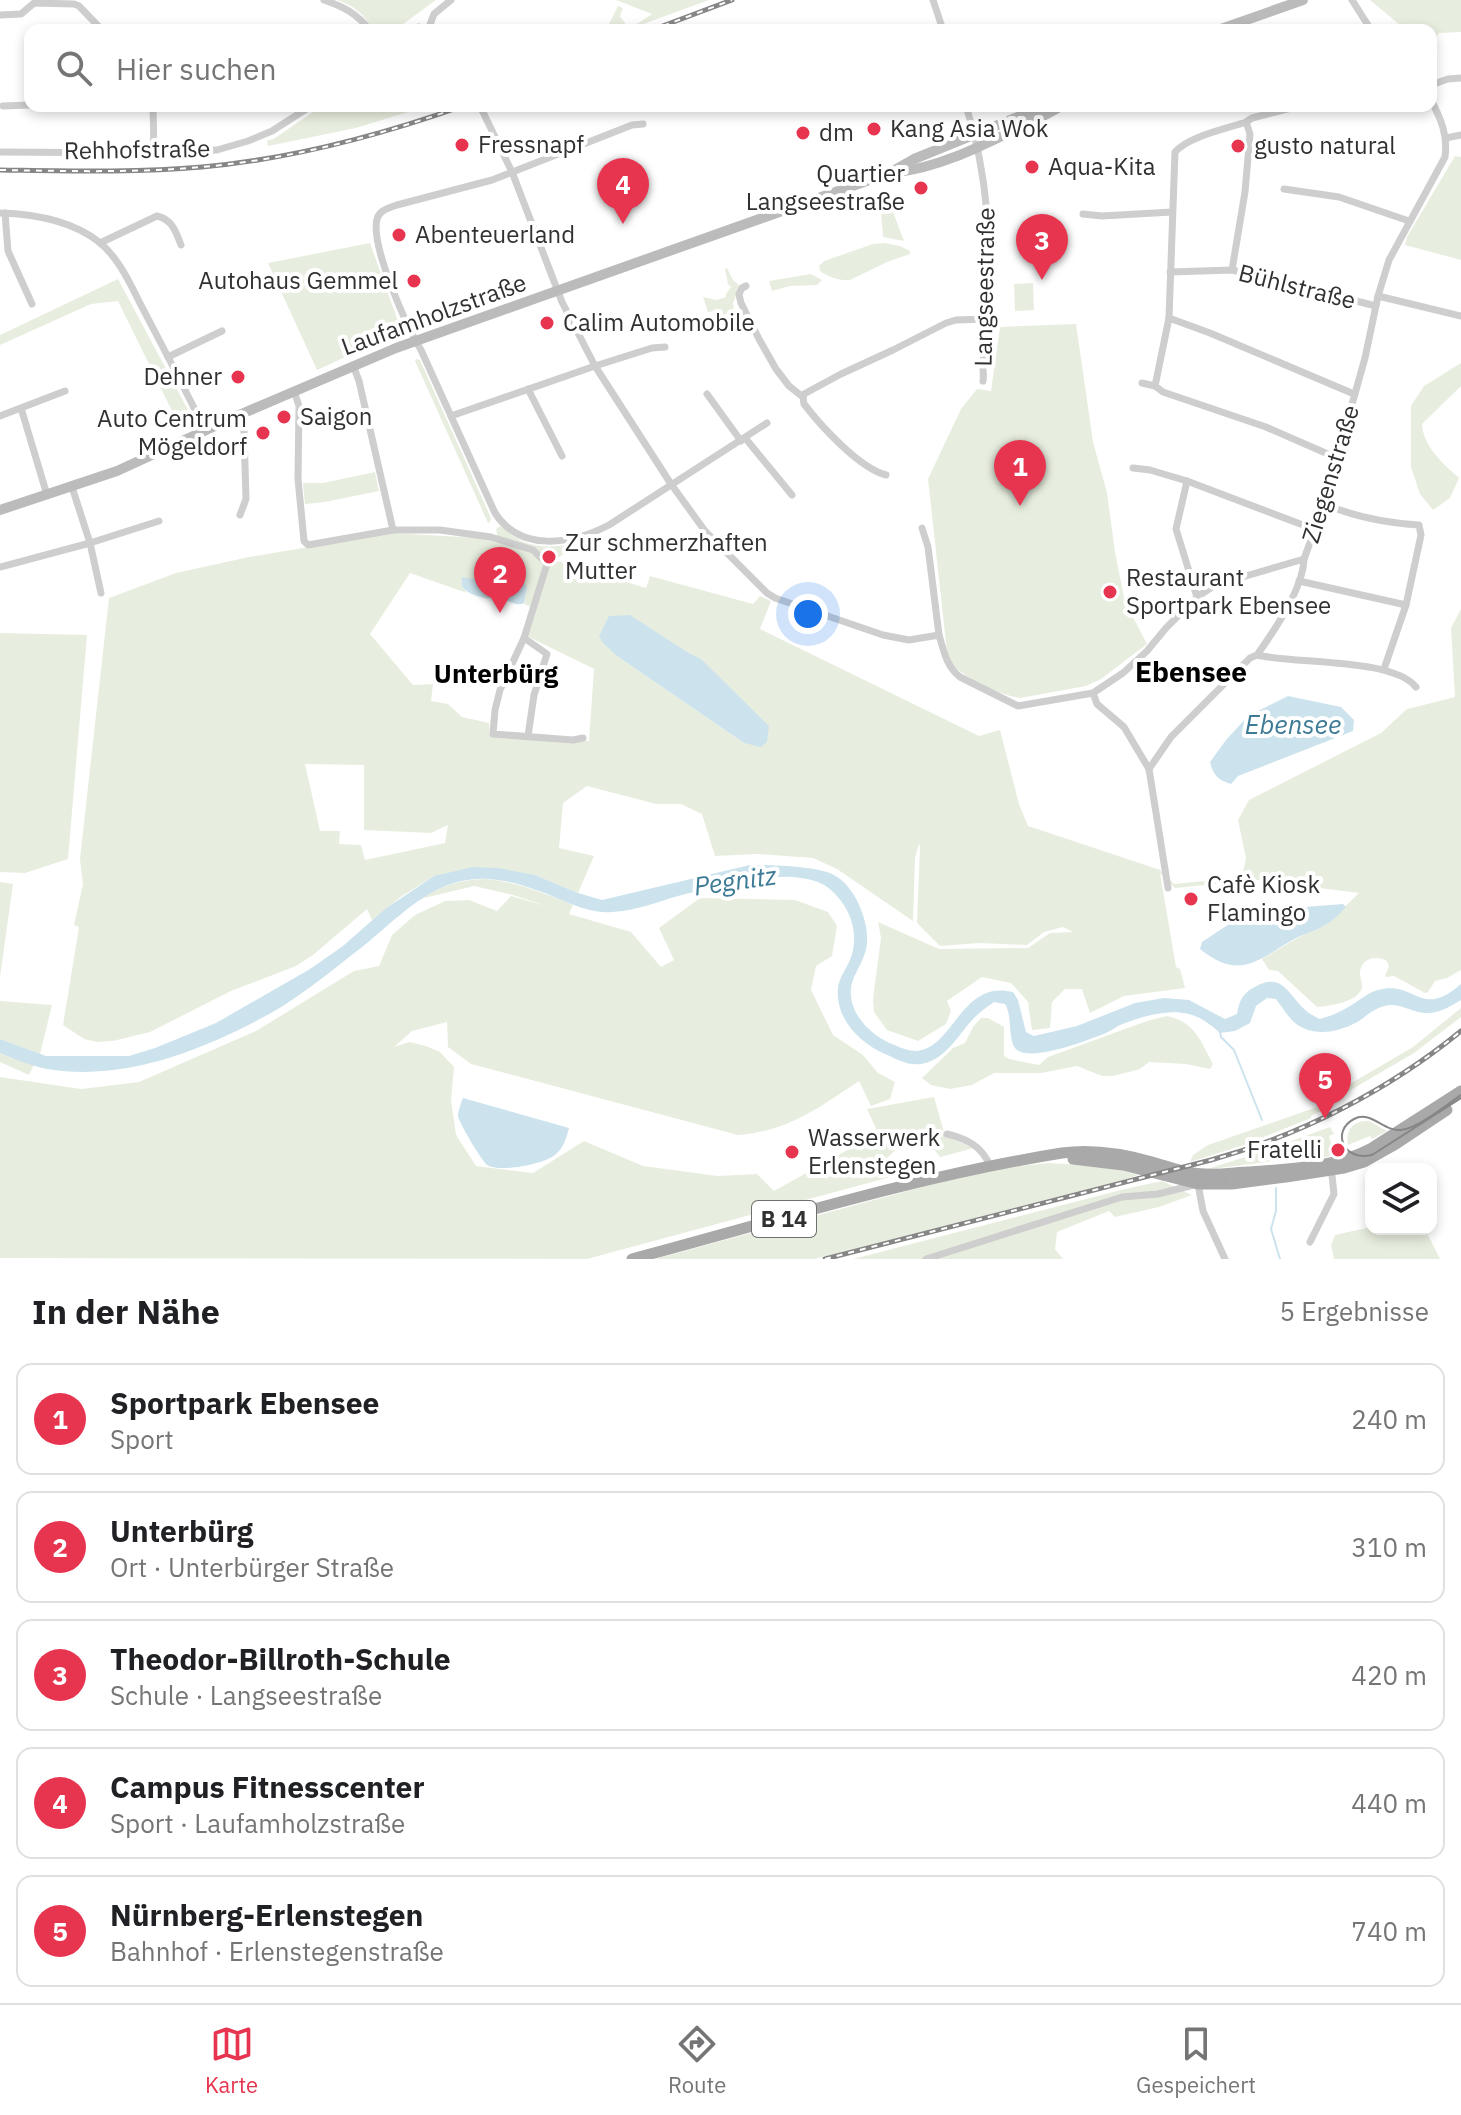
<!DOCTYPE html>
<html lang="de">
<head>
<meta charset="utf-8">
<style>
  body { margin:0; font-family:"IBM Plex Sans",sans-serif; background:#f2f2f2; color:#202124 }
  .controls { position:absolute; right:24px; bottom:24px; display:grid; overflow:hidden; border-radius:16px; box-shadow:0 4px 12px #0003 }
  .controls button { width:72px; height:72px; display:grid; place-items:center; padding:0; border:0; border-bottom:2px solid #e0e0e0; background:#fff; color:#202124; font:40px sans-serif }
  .you { position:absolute; left:808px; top:614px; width:28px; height:28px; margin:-20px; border:6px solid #fff; border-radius:50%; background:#1a73e8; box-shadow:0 0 0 12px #1a73e833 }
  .badge { display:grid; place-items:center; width:52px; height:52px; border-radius:50%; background:#e7344f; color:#fff; font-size:26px; font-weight:700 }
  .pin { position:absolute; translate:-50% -66px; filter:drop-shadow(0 2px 4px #0008) }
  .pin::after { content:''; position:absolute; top:42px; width:28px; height:24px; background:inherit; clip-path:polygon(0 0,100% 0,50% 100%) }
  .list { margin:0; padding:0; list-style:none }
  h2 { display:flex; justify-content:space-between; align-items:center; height:104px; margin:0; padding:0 32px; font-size:34px }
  h2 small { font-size:26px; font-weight:400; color:#757577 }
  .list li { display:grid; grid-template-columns:52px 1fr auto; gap:24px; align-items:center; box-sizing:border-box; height:112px; margin:0 16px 16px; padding:0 16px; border:2px solid #e0e0e0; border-radius:16px }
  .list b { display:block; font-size:30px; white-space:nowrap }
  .list p { margin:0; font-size:26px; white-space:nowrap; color:#757577 }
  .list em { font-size:26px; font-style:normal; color:#757577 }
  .icon { flex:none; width:44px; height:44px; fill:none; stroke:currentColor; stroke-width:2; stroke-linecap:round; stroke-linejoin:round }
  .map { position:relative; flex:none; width:1461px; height:1259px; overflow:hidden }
  .search { position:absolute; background:#fff; box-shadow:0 4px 12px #0003; left:24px; right:24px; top:24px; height:88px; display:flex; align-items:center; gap:20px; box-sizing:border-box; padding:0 28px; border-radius:16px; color:#757577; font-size:30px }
  .sheet { height:744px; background:#fff }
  nav { display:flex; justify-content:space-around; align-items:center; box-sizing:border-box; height:112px; border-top:2px solid #e0e0e0; background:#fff; font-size:22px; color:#757577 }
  nav a { display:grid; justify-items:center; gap:4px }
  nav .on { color:#e7344f }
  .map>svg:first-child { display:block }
  .green { fill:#e8eedf; fill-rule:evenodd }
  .water { fill:#cce3ed }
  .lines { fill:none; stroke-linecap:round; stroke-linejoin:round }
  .stream { stroke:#cce3ed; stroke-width:2 }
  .street { stroke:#cecece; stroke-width:7 }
  .secondary { stroke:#bbb; stroke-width:10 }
  .primary { stroke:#a9a9a9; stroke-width:11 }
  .tram { stroke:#868686; stroke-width:2 }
  .rail-casing { stroke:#868686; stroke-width:5 }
  .rail { stroke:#fff; stroke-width:2; stroke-dasharray:6; stroke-linecap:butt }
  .poi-dot { fill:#e7344f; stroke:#fff; stroke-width:3 }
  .labels { text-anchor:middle; stroke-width:8; stroke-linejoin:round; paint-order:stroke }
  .shield { fill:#fff; stroke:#6f6f6f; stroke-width:2 }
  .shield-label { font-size:22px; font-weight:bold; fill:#313131 }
  .poi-label { font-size:24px; fill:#313131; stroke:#fff; text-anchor:start }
  .street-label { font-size:24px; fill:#313131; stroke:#fff }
  .neighbourhood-label { font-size:26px; font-weight:bold; fill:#000; stroke:#fff }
  .water-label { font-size:26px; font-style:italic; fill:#3d7a95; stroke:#fff }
  .quarter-label { font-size:28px; font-weight:bold; fill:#000; stroke:#fff }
</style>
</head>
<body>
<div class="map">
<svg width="1461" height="1259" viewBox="0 0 1461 1259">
  <rect width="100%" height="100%" fill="#fff"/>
  <!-- green -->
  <g class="green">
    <path d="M337,0H436L395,30H375C362,14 357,7 337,0Z"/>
    <polygon points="616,0 709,0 627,30 606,30 618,6 623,8 620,16 629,29 652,14"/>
    <polygon points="1370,0 1461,0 1461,32 1439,33 1431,45 1431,30 1406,30"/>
    <polygon points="322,106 427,106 356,128 268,146 267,141 275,138"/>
    <polygon points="1455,156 1461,157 1461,260 1405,245 1407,237"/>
    <polygon points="887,196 904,241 883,237 880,199"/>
    <polygon points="370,243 403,335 350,355 317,370 268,263"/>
    <path d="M885,243L900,246L910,251V254L887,262L850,280C840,281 828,277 820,271L819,266L824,261L873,244Z"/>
    <polygon points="727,268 733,280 740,286 733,303 734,310 717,318 714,311 708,312 703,297 717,300 726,297 726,294 731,287 728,284 725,269"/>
    <polygon points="811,274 822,280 817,285 790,286 772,291 769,281"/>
    <polygon points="118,279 188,410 175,417 118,301 91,304 0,345 0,335"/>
    <polygon points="1033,283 1034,310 1015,311 1014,284"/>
    <path d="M1076,324L1093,442L1107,493L1115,552L1125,602L1147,644L1101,679L1086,686L1020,698C996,694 965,678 948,661L928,479L961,409L977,389L991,391L1000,327Z"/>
    <polygon points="416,359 420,360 491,518 490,522 488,523 415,361"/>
    <path d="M1461,363V386L1422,424C1423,446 1443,464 1459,478L1450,498L1433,510L1420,494L1411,467V406L1424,386Z"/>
    <polygon points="375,472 379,491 325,502 305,504 303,483 323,483"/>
    <path d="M500,526C506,529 510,534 516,538C539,551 563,547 587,540L554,560L646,588L650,576L753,604L760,596L771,601L760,629L979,736L1000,730L1019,804L1028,826L1160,870L1174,884L1242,877L1246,858L1238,820L1249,800L1381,733L1407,709L1455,697L1451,628L1461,609V970L1447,978L1435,981L1428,992L1425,993L1394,976L1387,977L1385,976L1389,966L1387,961C1375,954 1359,959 1360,975C1361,983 1365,987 1359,993C1351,1003 1329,1006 1317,1007L1278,971L1269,970L1262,959L1299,937L1326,925L1359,893L1256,880L1175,888L1160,873L1176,967L1180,969L1185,988L1124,996L1090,1013L1082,989H1065L1052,1002L1050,1028L1032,1030L1028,1002L1011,983L982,977L947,1001L951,1011L946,1024L918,1041L887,1030L874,1012L873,999L881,938L878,922L939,949L1028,948L1050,933L1073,932L1063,927L1044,932L1027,945L979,943L940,946L917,923L920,846L919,844L915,858L913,921L837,869L813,858L758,854L715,856L702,814L681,804H656L587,786L563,803L559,848L594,856L578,893L535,875L434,876L402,896L372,920L367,909L313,955L296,966L231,991L150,1032L113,1041L97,1042L84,1039L63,1025L79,927L74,925L83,884L80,859L109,598L176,573L249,557L391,533L498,539L496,529ZM410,573L467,593L462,587L504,584L527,588L524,604L536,609L527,636L594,669L589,741L490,736L489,723L462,717L448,704L431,701L433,684L413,685L370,634ZM687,652L700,659L744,743L617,656ZM305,764L364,765V830L431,833L448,825L445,843L365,860L361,845L339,844L340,831H320Z"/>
    <polygon points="0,633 87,635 68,859 25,873 0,872"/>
    <path d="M486,879C517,882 544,893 573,905L569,914L631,932L661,967L674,960L659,928L700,898L795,900L828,912L837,926L832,956L816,966L811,990L833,1035L863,1055L878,1073L895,1082L890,1099L871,1106L859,1081C818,1108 789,1131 738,1135L471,1064L448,1047L447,1022L412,1031L394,1047L409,1042L426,1046L440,1052L454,1067L451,1100L456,1135L476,1166L533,1173L584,1141L643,1166L718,1176L757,1174L774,1191L878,1133L867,1109L934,1097L945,1136L974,1148L940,1157L933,1148L902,1144L888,1157L894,1176L587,1259L0,1258V1077L81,1089L139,1082L256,1031L354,971L379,966L392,935L415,915L445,901L469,900L497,911L511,896L546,906L513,895L474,886L420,899C444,885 459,880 486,879Z"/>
    <polygon points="0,882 13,884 0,977"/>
    <polygon points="0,1001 52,1005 40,1054 0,1039"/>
    <polygon points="1461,1008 1461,1017 1414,1053 1325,1105 1321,1101 1413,1047"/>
    <path d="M1167,1016C1195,1022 1200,1040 1213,1064L1210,1069L1186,1064L1149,1062L1140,1069L1113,1076H1102L1077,1066L1041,1073H994L972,1085L950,1089L931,1085L922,1078L953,1048L965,1043L973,1027L981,1018H988L1004,1027V1056L1009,1059L1039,1065L1048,1057L1147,1021Z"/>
    <polygon points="0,1053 34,1065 29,1075 0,1062"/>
    <polygon points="1317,1107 1321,1111 1311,1116 1311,1118 1244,1145 1190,1162 1193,1155 1208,1145"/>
    <path d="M1369,1121L1387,1131L1372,1139L1370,1136L1348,1145C1345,1130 1353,1120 1369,1121Z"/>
    <polygon points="1330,1127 1334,1134 1329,1136 1335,1154 1323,1158 1320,1155 1204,1170 1261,1152"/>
    <polygon points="1048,1163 1106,1166 1138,1175 1123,1180 815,1259 655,1259 985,1170"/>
    <polygon points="1162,1181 1192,1195 1159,1207 1115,1217 1109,1211 1057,1232 1055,1249 1063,1259 853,1259 1125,1189"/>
    <polygon points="1371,1227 1371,1229 1425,1229 1440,1259 1334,1259 1331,1245 1335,1235"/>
  </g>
  <!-- water -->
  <g class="water">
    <path d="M462,577L504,584L511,579H523L527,588L524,603C516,607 507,600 500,597C488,601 470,596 462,587Z"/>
    <polygon points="630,615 687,652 701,659 769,726 767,742 761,747 744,743 617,656 603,643 599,636 609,616"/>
    <path d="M1288,696L1341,707L1354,720L1353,731L1238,776L1231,784C1218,780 1213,775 1210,762L1226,740L1248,716Z"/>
    <path d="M750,865C770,865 817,866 834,875C855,886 869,921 867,943C866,956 859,966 854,977C841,1008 870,1037 897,1046C901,1048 910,1051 915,1051C954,1050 960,979 1013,992L1018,1000L1026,1032L1034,1036L1077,1026L1135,1003L1164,998L1189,1000L1225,1019L1237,1014C1239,1002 1242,994 1253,988C1284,969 1288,997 1309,1013C1309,1013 1319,1019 1320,1019C1331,1016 1340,1012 1350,1006C1359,1001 1367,993 1378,990C1416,980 1420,1020 1461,984V1000C1446,1009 1433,1017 1415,1011C1408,1009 1399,1005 1392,1005C1378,1005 1369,1014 1359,1021C1340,1032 1314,1038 1295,1023C1288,1017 1282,1007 1276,999L1267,998L1256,1006L1250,1023L1235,1031L1220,1033C1211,1025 1201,1017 1189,1014C1169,1009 1147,1015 1128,1022C1120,1024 1114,1029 1106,1033C1088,1040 1033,1062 1017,1050C1007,1042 1013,1016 1005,1004L994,1002C987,1007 980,1012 975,1017C960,1032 951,1052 931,1061C913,1069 901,1061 885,1054C860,1043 835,1019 838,988C839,978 846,969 850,960C858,940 854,918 841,901C835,893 828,886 818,882C785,871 753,880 721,887C706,890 692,892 678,896C657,902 635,911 612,912C585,914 561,898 536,890C520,884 504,880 488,879C434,876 400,917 361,948C332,970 303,995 271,1013C204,1050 125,1082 47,1069C31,1066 15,1059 0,1053V1039L46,1056H129L155,1048L216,1023L310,969L343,946L385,909L434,876L473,867L498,868L535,875L578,893L602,900Z"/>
    <path d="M1343,904L1346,907C1340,913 1334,920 1327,924C1318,930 1307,933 1298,937C1260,957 1242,983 1200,949L1202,942L1238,918L1254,911Z"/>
    <path d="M463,1098L569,1128C566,1139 564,1147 555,1155C544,1164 500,1173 487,1165C482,1161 459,1123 458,1116C458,1111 461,1103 463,1098Z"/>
  </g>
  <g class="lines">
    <!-- stream -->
    <g class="stream">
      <polyline points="1220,1032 1221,1037 1234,1050 1262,1120"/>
      <polyline points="1276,1188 1276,1211 1271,1229 1280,1259"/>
    </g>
    <!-- street -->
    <g class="street">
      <path d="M324,0C344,7 356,13 370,30"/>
      <polyline points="933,0 943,30"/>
      <polyline points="1352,0 1371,30"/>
      <polyline points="0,15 21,14 34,3 74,4 79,6 102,30"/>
      <polyline points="429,27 434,14 451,0"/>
      <polyline points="414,30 418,27 431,29"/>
      <polyline points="1431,85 1448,79 1461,78"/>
      <polyline points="3,106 30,105"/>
      <polyline points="153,106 154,153"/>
      <path d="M480,106L512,172L562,302L595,366L671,484L705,531L767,593L775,598L883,635L909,640L939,635C944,651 946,666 960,677L1018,706L1093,693L1123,673L1147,651L1166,628L1197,597L1215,585L1304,559L1324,504L1365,358L1378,296L1389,260L1445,157C1448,135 1441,119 1431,100"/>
      <path d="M966,106C989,177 991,245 988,319C987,335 982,352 983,368C983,373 984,376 983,381"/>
      <path d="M643,124L632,125L492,180L397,205C389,208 379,210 377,219C370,245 407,327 421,350L495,513C521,553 572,544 609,525L767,423"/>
      <polyline points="1446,138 1461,135"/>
      <polyline points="0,152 154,153 217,150 248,141 272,131 311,106"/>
      <polyline points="1284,189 1339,197 1409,221"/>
      <path d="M0,213C35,214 71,220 99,242C120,259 131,286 143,309C164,349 185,389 205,430"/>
      <polyline points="5,213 8,251 32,304"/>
      <polyline points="1083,214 1102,216 1172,212"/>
      <path d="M100,243L157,216C172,219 176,232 181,245"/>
      <polyline points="1232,270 1245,192 1250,134 1246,122"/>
      <polyline points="1170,272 1232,270 1376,306"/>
      <polyline points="746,286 742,288 739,294 741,303 759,339 776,369 789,386 803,397"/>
      <polyline points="1378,296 1461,316"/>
      <polyline points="1169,318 1210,333 1354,394"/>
      <polyline points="168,357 222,331"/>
      <polyline points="353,365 359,381 393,530"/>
      <polyline points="1142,383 1155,386 1163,392 1266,427 1337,458"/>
      <path d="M1155,386L1169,318L1175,152C1189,136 1226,129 1246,122L1252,118L1299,106"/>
      <polyline points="528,389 562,456"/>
      <polyline points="294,391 299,406 298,479 304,541 308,545 393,530 440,530 491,537 533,550 547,564 524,638 500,690 495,710 493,734 573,740 583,738"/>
      <polyline points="707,394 741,441"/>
      <polyline points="21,408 47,495"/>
      <polyline points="239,415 244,431 246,499 240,515"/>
      <polyline points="0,416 65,391"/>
      <polyline points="451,416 595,366 652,348 665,347"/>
      <polyline points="746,439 792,495"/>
      <polyline points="1133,468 1150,470 1187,481 1316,530"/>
      <path d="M886,475C859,468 821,426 804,404L803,397L804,394L841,374L893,350L946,323L956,320L988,319"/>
      <polyline points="1187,481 1176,529 1197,597"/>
      <polyline points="72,487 90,543 101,593"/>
      <path d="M1324,504C1355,517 1386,523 1419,525L1421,535L1406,605L1384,669"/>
      <polyline points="922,528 928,547 939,635"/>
      <polyline points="0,567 90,543 159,521"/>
      <polyline points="1299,581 1406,605"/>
      <polyline points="524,638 547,654 534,695 528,736"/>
      <path d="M1257,655C1295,664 1393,658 1416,687"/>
      <polyline points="1093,693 1097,704 1124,727 1149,769 1168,888"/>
      <path d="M1149,769L1171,737L1250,658L1257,655C1274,631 1303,589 1304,559"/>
      <path d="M947,1134C967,1139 982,1146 990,1166"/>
      <polyline points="1310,1242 1334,1194 1331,1166"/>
      <polyline points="926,1259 1122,1197 1158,1194 1198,1184 1203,1211 1225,1259"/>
    </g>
    <!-- secondary -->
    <g class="secondary">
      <polyline points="1218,30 1303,0"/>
      <path d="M897,172C936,168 975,149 1010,132C1027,124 1045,116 1061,106"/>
      <polyline points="0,510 117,471 239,415 396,348 889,173 914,159 1045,106"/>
    </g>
    <!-- primary -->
    <g class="primary">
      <polyline points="1073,1159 1123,1165 1198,1184 1232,1184 1286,1177 1344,1168 1364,1162 1396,1144 1447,1110"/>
      <path d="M632,1259C775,1221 917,1176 1062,1153C1091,1149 1124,1154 1152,1162C1166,1166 1179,1171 1193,1173C1211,1176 1230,1173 1247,1172C1289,1169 1334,1168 1372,1148L1461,1091"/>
    </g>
    <!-- tram -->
    <path class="tram" d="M1461,1095C1448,1104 1417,1129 1401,1130C1384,1132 1371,1110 1354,1119C1331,1131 1343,1162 1372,1155L1461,1098"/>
    <!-- rail casing -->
    <g class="rail-casing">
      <g id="rail">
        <polyline points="652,30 732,0"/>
        <path d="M0,170C67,171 135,173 202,167C292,159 378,136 463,106"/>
        <path d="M825,1259L1211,1160C1301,1135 1389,1090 1461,1031"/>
      </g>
    </g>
    <!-- rail -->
    <use href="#rail" class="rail"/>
  </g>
  <!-- markers -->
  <g class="poi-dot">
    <circle cx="874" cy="129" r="8"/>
    <circle cx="803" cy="133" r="8"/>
    <circle cx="462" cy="145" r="8"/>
    <circle cx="1238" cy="146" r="8"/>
    <circle cx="1032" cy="167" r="8"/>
    <circle cx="921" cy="188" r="8"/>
    <circle cx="399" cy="235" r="8"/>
    <circle cx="414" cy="281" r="8"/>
    <circle cx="547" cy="323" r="8"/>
    <circle cx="238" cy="377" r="8"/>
    <circle cx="284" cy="417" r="8"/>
    <circle cx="263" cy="433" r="8"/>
    <circle cx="549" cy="557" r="8"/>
    <circle cx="1110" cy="592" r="8"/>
    <circle cx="1191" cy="899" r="8"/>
    <circle cx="1338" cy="1150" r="8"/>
    <circle cx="792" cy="1152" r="8"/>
  </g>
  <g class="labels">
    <!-- shield labels -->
    <rect class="shield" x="752" y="1201" width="64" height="36" rx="6"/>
    <g class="shield-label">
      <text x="784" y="1227">B 14</text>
    </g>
    <!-- poi labels -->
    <g class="poi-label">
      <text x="890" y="137">Kang Asia Wok</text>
      <text x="819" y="141">dm</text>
      <text x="478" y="153">Fressnapf</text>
      <text x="1254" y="154">gusto natural</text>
      <text x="1048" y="175">Aqua-Kita</text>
      <text x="905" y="182" text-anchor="end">Quartier<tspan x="905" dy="28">Langseestraße</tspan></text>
      <text x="415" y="243">Abenteuerland</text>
      <text x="398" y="289" text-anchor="end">Autohaus Gemmel</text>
      <text x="563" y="331">Calim Automobile</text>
      <text x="222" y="385" text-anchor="end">Dehner</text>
      <text x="300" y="425">Saigon</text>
      <text x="247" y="427" text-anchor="end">Auto Centrum<tspan x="247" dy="28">Mögeldorf</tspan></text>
      <text x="565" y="551">Zur schmerzhaften<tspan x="565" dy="28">Mutter</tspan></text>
      <text x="1126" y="586">Restaurant<tspan x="1126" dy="28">Sportpark Ebensee</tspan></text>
      <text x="1207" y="893">Cafè Kiosk<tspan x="1207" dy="28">Flamingo</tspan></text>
      <text x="808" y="1146">Wasserwerk<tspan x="808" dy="28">Erlenstegen</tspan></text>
      <text x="1322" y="1158" text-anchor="end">Fratelli</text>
    </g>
    <!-- street labels -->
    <g class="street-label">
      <text transform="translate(137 150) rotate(-1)" y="8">Rehhofstraße</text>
      <text transform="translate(985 287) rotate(-89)" y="8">Langseestraße</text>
      <text transform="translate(1297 287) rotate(14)" y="8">Bühlstraße</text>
      <text transform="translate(434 315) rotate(-20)" y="8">Laufamholzstraße</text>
      <text transform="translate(1331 474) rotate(-73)" y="8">Ziegenstraße</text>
    </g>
    <!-- neighbourhood labels -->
    <g class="neighbourhood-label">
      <text x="496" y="683">Unterbürg</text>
    </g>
    <!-- water labels -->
    <g class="water-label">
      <text x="1293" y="734">Ebensee</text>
      <text transform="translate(735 881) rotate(-8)" y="9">Pegnitz</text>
    </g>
    <!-- quarter labels -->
    <g class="quarter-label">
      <text x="1191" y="682">Ebensee</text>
    </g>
  </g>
</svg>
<div class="controls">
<button><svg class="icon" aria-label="layers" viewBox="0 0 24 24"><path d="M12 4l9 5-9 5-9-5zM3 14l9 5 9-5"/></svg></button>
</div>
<div class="you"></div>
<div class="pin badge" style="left:1020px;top:506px">1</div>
<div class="pin badge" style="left:500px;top:613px">2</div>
<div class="pin badge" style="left:1042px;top:280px">3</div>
<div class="pin badge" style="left:623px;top:224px">4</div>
<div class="pin badge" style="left:1325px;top:1119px">5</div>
<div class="search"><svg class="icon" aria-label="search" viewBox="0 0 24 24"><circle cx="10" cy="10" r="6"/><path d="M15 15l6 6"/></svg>Hier suchen</div>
</div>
<section class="sheet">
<h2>In der Nähe<small>5 Ergebnisse</small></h2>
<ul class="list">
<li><span class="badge">1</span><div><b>Sportpark Ebensee</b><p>Sport</p></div><em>240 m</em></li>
<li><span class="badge">2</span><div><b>Unterbürg</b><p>Ort · Unterbürger Straße</p></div><em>310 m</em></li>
<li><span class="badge">3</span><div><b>Theodor-Billroth-Schule</b><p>Schule · Langseestraße</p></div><em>420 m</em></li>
<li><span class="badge">4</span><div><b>Campus Fitnesscenter</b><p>Sport · Laufamholzstraße</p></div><em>440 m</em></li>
<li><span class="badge">5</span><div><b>Nürnberg-Erlenstegen</b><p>Bahnhof · Erlenstegenstraße</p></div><em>740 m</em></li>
</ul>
</section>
<nav>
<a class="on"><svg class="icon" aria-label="map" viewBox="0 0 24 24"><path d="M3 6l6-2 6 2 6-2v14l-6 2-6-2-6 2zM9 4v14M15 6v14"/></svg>Karte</a>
<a><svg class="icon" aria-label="directions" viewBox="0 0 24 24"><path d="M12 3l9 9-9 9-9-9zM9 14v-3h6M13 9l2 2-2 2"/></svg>Route</a>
<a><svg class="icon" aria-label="saved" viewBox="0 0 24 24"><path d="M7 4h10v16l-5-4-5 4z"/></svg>Gespeichert</a>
</nav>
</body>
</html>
